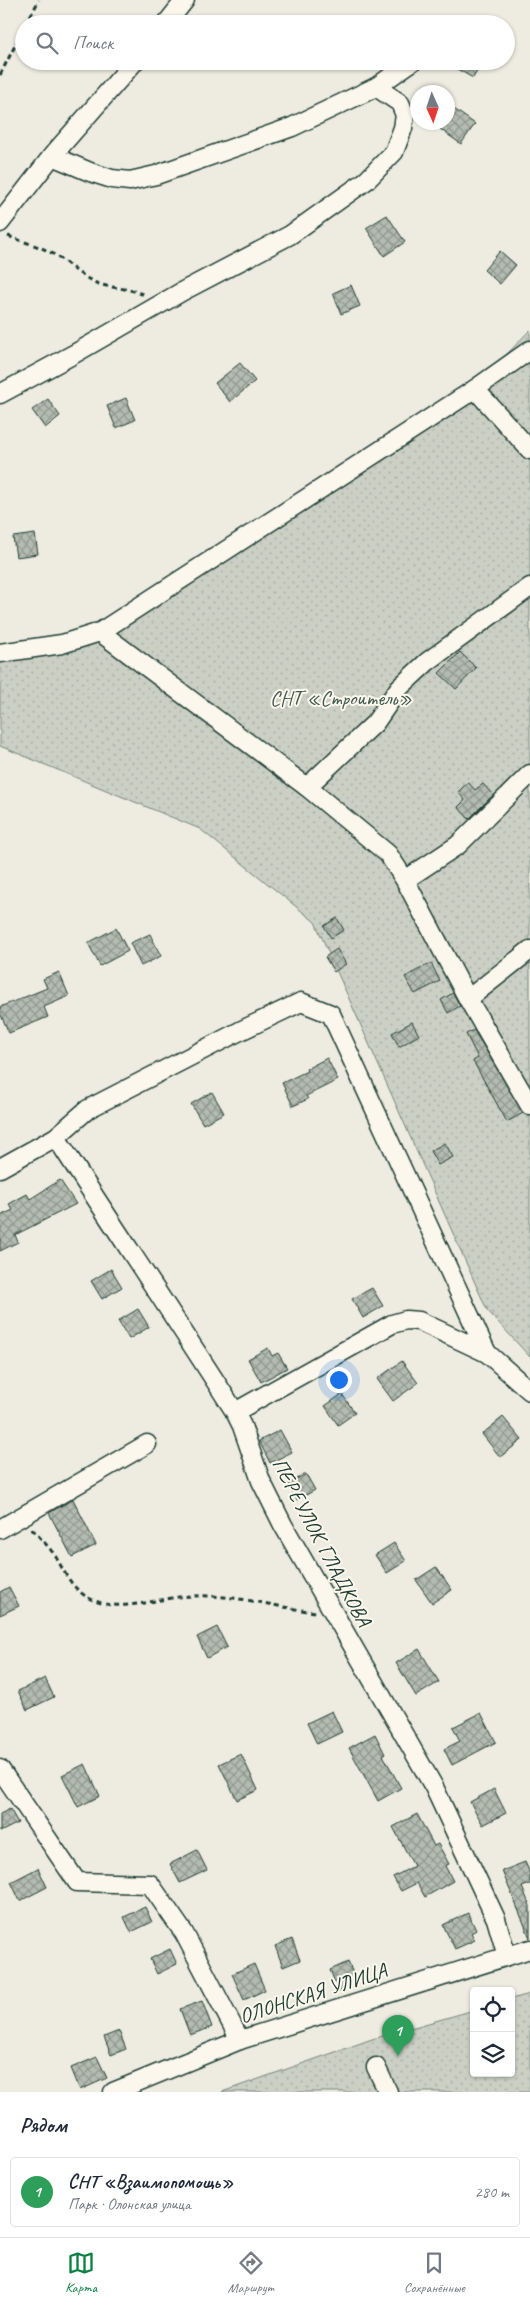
<!DOCTYPE html>
<html lang="ru">
<head>
<meta charset="utf-8">
<style>
  body { margin:0; font-family:Caveat,sans-serif; background:#f6f6f7; color:#1f2937 }
  .controls { position:absolute; right:15px; bottom:15px; display:grid; overflow:hidden; border-radius:5px; box-shadow:0 1px 4px #0004 }
  .controls button { width:45px; height:45px; display:grid; place-items:center; padding:0; border:0; border-bottom:1px solid #e0e1e3; background:#fff; color:#1f2937; font:25px sans-serif }
  .compass { position:absolute; left:410px; top:85px; width:45px; height:45px; border-radius:50%; background:#fff; box-shadow:0 1px 4px #0004; rotate:177deg }
  .you { position:absolute; left:338px; top:1379px; width:18px; height:18px; margin:-12px; border:4px solid #fff; border-radius:50%; background:#1a73e8; box-shadow:0 0 0 8px #1a73e833 }
  .badge { display:grid; place-items:center; width:32px; height:32px; border-radius:50%; background:#0b8043; color:#fff; font-size:16px; font-weight:700 }
  .pin { position:absolute; translate:-50% -41px; filter:drop-shadow(0 1px 2px #0008) }
  .pin::after { content:''; position:absolute; top:26px; width:18px; height:15px; background:inherit; clip-path:polygon(0 0,100% 0,50% 100%) }
  .list { margin:0; padding:0; list-style:none }
  h2 { display:flex; justify-content:space-between; align-items:center; height:65px; margin:0; padding:0 20px; font-size:21px }
  h2 small { font-size:16px; font-weight:400; color:#747a83 }
  .list li { display:grid; grid-template-columns:32px 1fr auto; gap:15px; align-items:center; box-sizing:border-box; height:70px; margin:0 10px 10px; padding:0 10px; border:1px solid #e0e1e3; border-radius:5px }
  .list b { display:block; font-size:19px; white-space:nowrap }
  .list p { margin:0; font-size:16px; white-space:nowrap; color:#747a83 }
  .list em { font-size:16px; font-style:normal; color:#747a83 }
  .icon { flex:none; width:28px; height:28px; fill:none; stroke:currentColor; stroke-width:2; stroke-linecap:round; stroke-linejoin:round }
  .map { position:relative; flex:none; width:530px; height:2092px; overflow:hidden }
  .search { position:absolute; background:#fff; box-shadow:0 1px 4px #0004; left:15px; right:15px; top:15px; height:55px; display:flex; align-items:center; gap:12px; box-sizing:border-box; padding:0 18px; border-radius:28px; color:#747a83; font-size:19px }
  .sheet { height:145px; background:#fff }
  nav { display:flex; justify-content:space-around; align-items:center; box-sizing:border-box; height:70px; border-top:1px solid #e0e1e3; background:#fff; font-size:14px; color:#747a83 }
  nav a { display:grid; justify-items:center; gap:2px }
  nav .on { color:#0b8043 }
  .map>svg:first-child { display:block }
  .park { fill:url(#park-dots); stroke:#75867c }
  .building { fill:url(#building-cross-hatch); stroke:#1f3d34 }
  .lines { fill:none; stroke-linecap:round; stroke-linejoin:round }
  .minor-casing { stroke:#1f3d34; stroke-width:21 }
  .path { stroke:#1f3d34; stroke-width:3; stroke-dasharray:5 4; stroke-linecap:butt }
  .minor { stroke:#fbf7ec; stroke-width:18 }
  .labels { text-anchor:middle; stroke-width:4; stroke-linejoin:round; paint-order:stroke }
  .park-label { font-size:21px; fill:#415a51; stroke:#fbf7ec }
  .street-label { font-size:21px; fill:#1f3d34; stroke:#fbf7ec }
</style>
</head>
<body>
<div class="map">
<svg width="530" height="2092" viewBox="0 0 530 2092">
  <defs>
    <pattern id="park-dots" width="8" height="8" patternUnits="userSpaceOnUse" patternTransform="scale(1.25)"><rect width="8" height="8" fill="#cbcfc4"/><path d="M2 2h.1M6 6h.1" fill="none" stroke="#aeb3a9" stroke-width="1.8" stroke-linecap="round"/></pattern>
    <pattern id="building-cross-hatch" width="8" height="8" patternUnits="userSpaceOnUse" patternTransform="scale(1.25)"><rect width="8" height="8" fill="#b4bbb0"/><path d="M0 0l8 8M0 8l8-8" fill="none" stroke="#929990"/></pattern>
  </defs>
  <rect width="100%" height="100%" fill="#eeece1"/>
  <filter id="ink" filterUnits="userSpaceOnUse"><feTurbulence type="fractalNoise" baseFrequency=".02" numOctaves="2"/><feDisplacementMap in="SourceGraphic" scale="10" xChannelSelector="R" yChannelSelector="G"/><feConvolveMatrix kernelMatrix="1 2 1 2 8 2 1 2 1" color-interpolation-filters="sRGB"/></filter>
  <g filter="url(#ink)">
    <!-- park -->
    <g class="park">
      <polygon points="530,330 530,1357 487,1310 315,922 200,829 0,746 0,659 107,623 481,381"/>
      <polygon points="530,1994 530,2092 222,2092 372,2039 474,2010 474,2073 511,2073 511,1999"/>
    </g>
    <!-- building -->
    <g class="building">
      <polygon points="443,61 483,61 473,78"/>
      <polygon points="454,109 475,124 461,144 440,129 445,122 448,122 448,118"/>
      <polygon points="387,215 405,242 384,256 366,228"/>
      <polygon points="500,251 516,265 500,284 484,270"/>
      <polygon points="351,285 360,306 341,314 333,293"/>
      <polygon points="240,363 255,381 230,402 215,383"/>
      <polygon points="126,398 135,420 116,428 107,406"/>
      <polygon points="48,399 60,416 45,428 32,410"/>
      <polygon points="35,534 38,554 16,557 13,537"/>
      <polygon points="460,652 476,668 456,689 439,673"/>
      <polygon points="468,782 475,790 483,784 493,795 469,819 458,807 465,800 458,792"/>
      <polygon points="337,918 344,930 331,938 324,926"/>
      <polygon points="116,928 128,951 100,966 88,943"/>
      <polygon points="150,934 161,956 141,966 130,943"/>
      <polygon points="337,949 346,964 334,972 325,957"/>
      <polygon points="431,963 440,981 415,994 405,977"/>
      <polygon points="59,972 69,996 44,1007 48,1017 9,1033 0,1013 0,1007 47,988 43,979"/>
      <polygon points="453,993 460,1006 448,1013 441,1000"/>
      <polygon points="412,1022 419,1035 399,1047 392,1033"/>
      <polygon points="474,1030 523,1113 507,1122 473,1061 478,1058 466,1034"/>
      <polygon points="327,1058 338,1080 306,1096 308,1099 293,1106 282,1083 307,1071 306,1069"/>
      <polygon points="212,1092 224,1113 203,1124 191,1104"/>
      <polygon points="445,1143 453,1157 438,1165 430,1151"/>
      <polygon points="60,1180 76,1204 15,1235 18,1242 0,1251 0,1216 13,1210 9,1204 27,1194 30,1199"/>
      <polygon points="111,1269 122,1287 102,1299 91,1281"/>
      <polygon points="372,1288 383,1306 363,1318 352,1299"/>
      <polygon points="138,1309 149,1327 129,1339 118,1321"/>
      <polygon points="268,1348 272,1356 278,1353 287,1368 261,1382 248,1359"/>
      <polygon points="402,1361 418,1383 393,1401 377,1379"/>
      <polygon points="342,1394 355,1413 338,1425 325,1406"/>
      <polygon points="503,1417 522,1440 500,1457 482,1434"/>
      <polygon points="280,1430 292,1452 270,1463 259,1441"/>
      <polygon points="306,1474 315,1490 297,1500 288,1483"/>
      <polygon points="73,1499 96,1545 72,1557 49,1513"/>
      <polygon points="394,1543 406,1561 387,1573 375,1555"/>
      <polygon points="436,1567 452,1590 432,1603 416,1580"/>
      <polygon points="9,1587 19,1606 0,1615 0,1592"/>
      <polygon points="217,1627 227,1647 207,1658 197,1637"/>
      <polygon points="419,1649 439,1682 416,1696 396,1663"/>
      <polygon points="45,1678 54,1697 27,1710 18,1691"/>
      <polygon points="332,1711 342,1732 317,1744 307,1723"/>
      <polygon points="481,1713 496,1742 452,1765 444,1749 460,1741 453,1727"/>
      <polygon points="375,1734 385,1754 383,1755 401,1788 378,1801 349,1748"/>
      <polygon points="241,1754 258,1790 237,1800 219,1764"/>
      <polygon points="85,1764 100,1796 78,1807 62,1775"/>
      <polygon points="494,1789 506,1813 483,1825 470,1802"/>
      <polygon points="10,1809 18,1823 0,1832 0,1814"/>
      <polygon points="417,1814 434,1846 438,1844 449,1864 445,1866 453,1881 425,1897 417,1883 401,1891 393,1877 414,1866 393,1827"/>
      <polygon points="197,1850 207,1870 180,1883 170,1864"/>
      <polygon points="525,1862 530,1873 530,1884 522,1887 530,1906 530,1938 502,1871"/>
      <polygon points="38,1868 47,1887 20,1901 11,1882"/>
      <polygon points="145,1907 152,1922 131,1932 124,1917"/>
      <polygon points="468,1913 476,1930 471,1933 475,1940 455,1949 443,1925"/>
      <polygon points="292,1939 300,1960 283,1967 275,1946"/>
      <polygon points="170,1949 177,1964 157,1974 150,1959"/>
      <polygon points="348,1962 358,1984 339,1992 330,1970"/>
      <polygon points="254,1964 265,1990 244,2000 232,1974"/>
      <polygon points="202,2001 212,2027 190,2035 180,2009"/>
      <polygon points="119,2031 126,2049 111,2055 104,2037"/>
      <polygon points="97,2057 107,2078 80,2090 71,2068"/>
    </g>
    <g class="lines">
      <!-- minor casing -->
      <g class="minor-casing">
        <g id="minor">
          <polyline points="166,24 185,0"/>
          <polyline points="52,156 90,172 112,179 130,181 156,175 292,127 376,87 413,61"/>
          <polyline points="0,223 52,156 135,61"/>
          <polyline points="475,389 530,450"/>
          <polyline points="0,394 74,354 183,291 290,235 367,180 394,152 403,128 405,115 400,103 376,87"/>
          <polyline points="100,632 307,787 388,854 405,880 468,999 530,1106"/>
          <polyline points="0,653 62,644 100,632 475,389 530,350"/>
          <polyline points="307,787 375,723 399,688 427,662 530,587"/>
          <polyline points="405,880 458,845 530,774"/>
          <polyline points="468,999 530,950"/>
          <path d="M56,1137C115,1229 176,1319 235,1412L242,1426L261,1481L283,1525L434,1787L496,1919L507,1956"/>
          <polyline points="0,1168 56,1137 88,1109 240,1031 301,1002 331,1014 487,1353"/>
          <polyline points="235,1412 392,1324 406,1320 419,1321 487,1353 530,1391"/>
          <polyline points="0,1529 147,1444"/>
          <polyline points="0,1769 77,1882 150,1884 184,1933 240,2040"/>
          <polyline points="376,2067 388,2092"/>
          <polyline points="113,2092 240,2040 530,1949"/>
        </g>
      </g>
      <!-- path -->
      <g class="path">
        <polyline points="26,24 39,0"/>
        <polyline points="0,75 24,28"/>
        <path d="M8,236C23,242 41,246 55,255C69,264 80,276 96,283C111,289 129,287 144,295"/>
        <path d="M31,1530L34,1531C41,1539 48,1546 54,1554C65,1572 72,1591 93,1600C117,1611 147,1602 172,1598C225,1590 265,1606 316,1612"/>
      </g>
      <!-- minor -->
      <use href="#minor" class="minor"/>
    </g>
  </g>
  <g class="labels">
    <!-- park labels -->
    <g class="park-label">
      <text x="341" y="705">СНТ «Строитель»</text>
    </g>
    <!-- street labels -->
    <g class="street-label">
      <text transform="translate(322 1542) rotate(62)" y="7">ПЕРЕУЛОК ГЛАДКОВА</text>
      <text transform="translate(313 1993) rotate(-18)" y="7">ОЛОНСКАЯ УЛИЦА</text>
    </g>
  </g>
</svg>
<div class="controls">
<button><svg class="icon" aria-label="locate" viewBox="0 0 24 24"><circle cx="12" cy="12" r="6"/><path d="M12 2v4M12 18v4M2 12h4M18 12h4"/></svg></button>
<button><svg class="icon" aria-label="layers" viewBox="0 0 24 24"><path d="M12 4l9 5-9 5-9-5zM3 14l9 5 9-5"/></svg></button>
</div>
<svg class="compass" viewBox="-18 -18 36 36"><path d="M0-13l5 13h-10z" fill="#e53935"/><path d="M0 13l5-13h-10z" fill="#747a83"/></svg>
<div class="you"></div>
<div class="pin badge" style="left:398px;top:2056px;background:#2e9e5b">1</div>
<div class="search"><svg class="icon" aria-label="search" viewBox="0 0 24 24"><circle cx="10" cy="10" r="6"/><path d="M15 15l6 6"/></svg>Поиск</div>
</div>
<section class="sheet">
<h2>Рядом<small></small></h2>
<ul class="list">
<li><span class="badge" style="background:#2e9e5b">1</span><div><b>СНТ «Взаимопомощь»</b><p>Парк · Олонская улица</p></div><em>280 m</em></li>
</ul>
</section>
<nav>
<a class="on"><svg class="icon" aria-label="map" viewBox="0 0 24 24"><path d="M3 6l6-2 6 2 6-2v14l-6 2-6-2-6 2zM9 4v14M15 6v14"/></svg>Карта</a>
<a><svg class="icon" aria-label="directions" viewBox="0 0 24 24"><path d="M12 3l9 9-9 9-9-9zM9 14v-3h6M13 9l2 2-2 2"/></svg>Маршрут</a>
<a><svg class="icon" aria-label="saved" viewBox="0 0 24 24"><path d="M7 4h10v16l-5-4-5 4z"/></svg>Сохранённые</a>
</nav>
</body>
</html>
